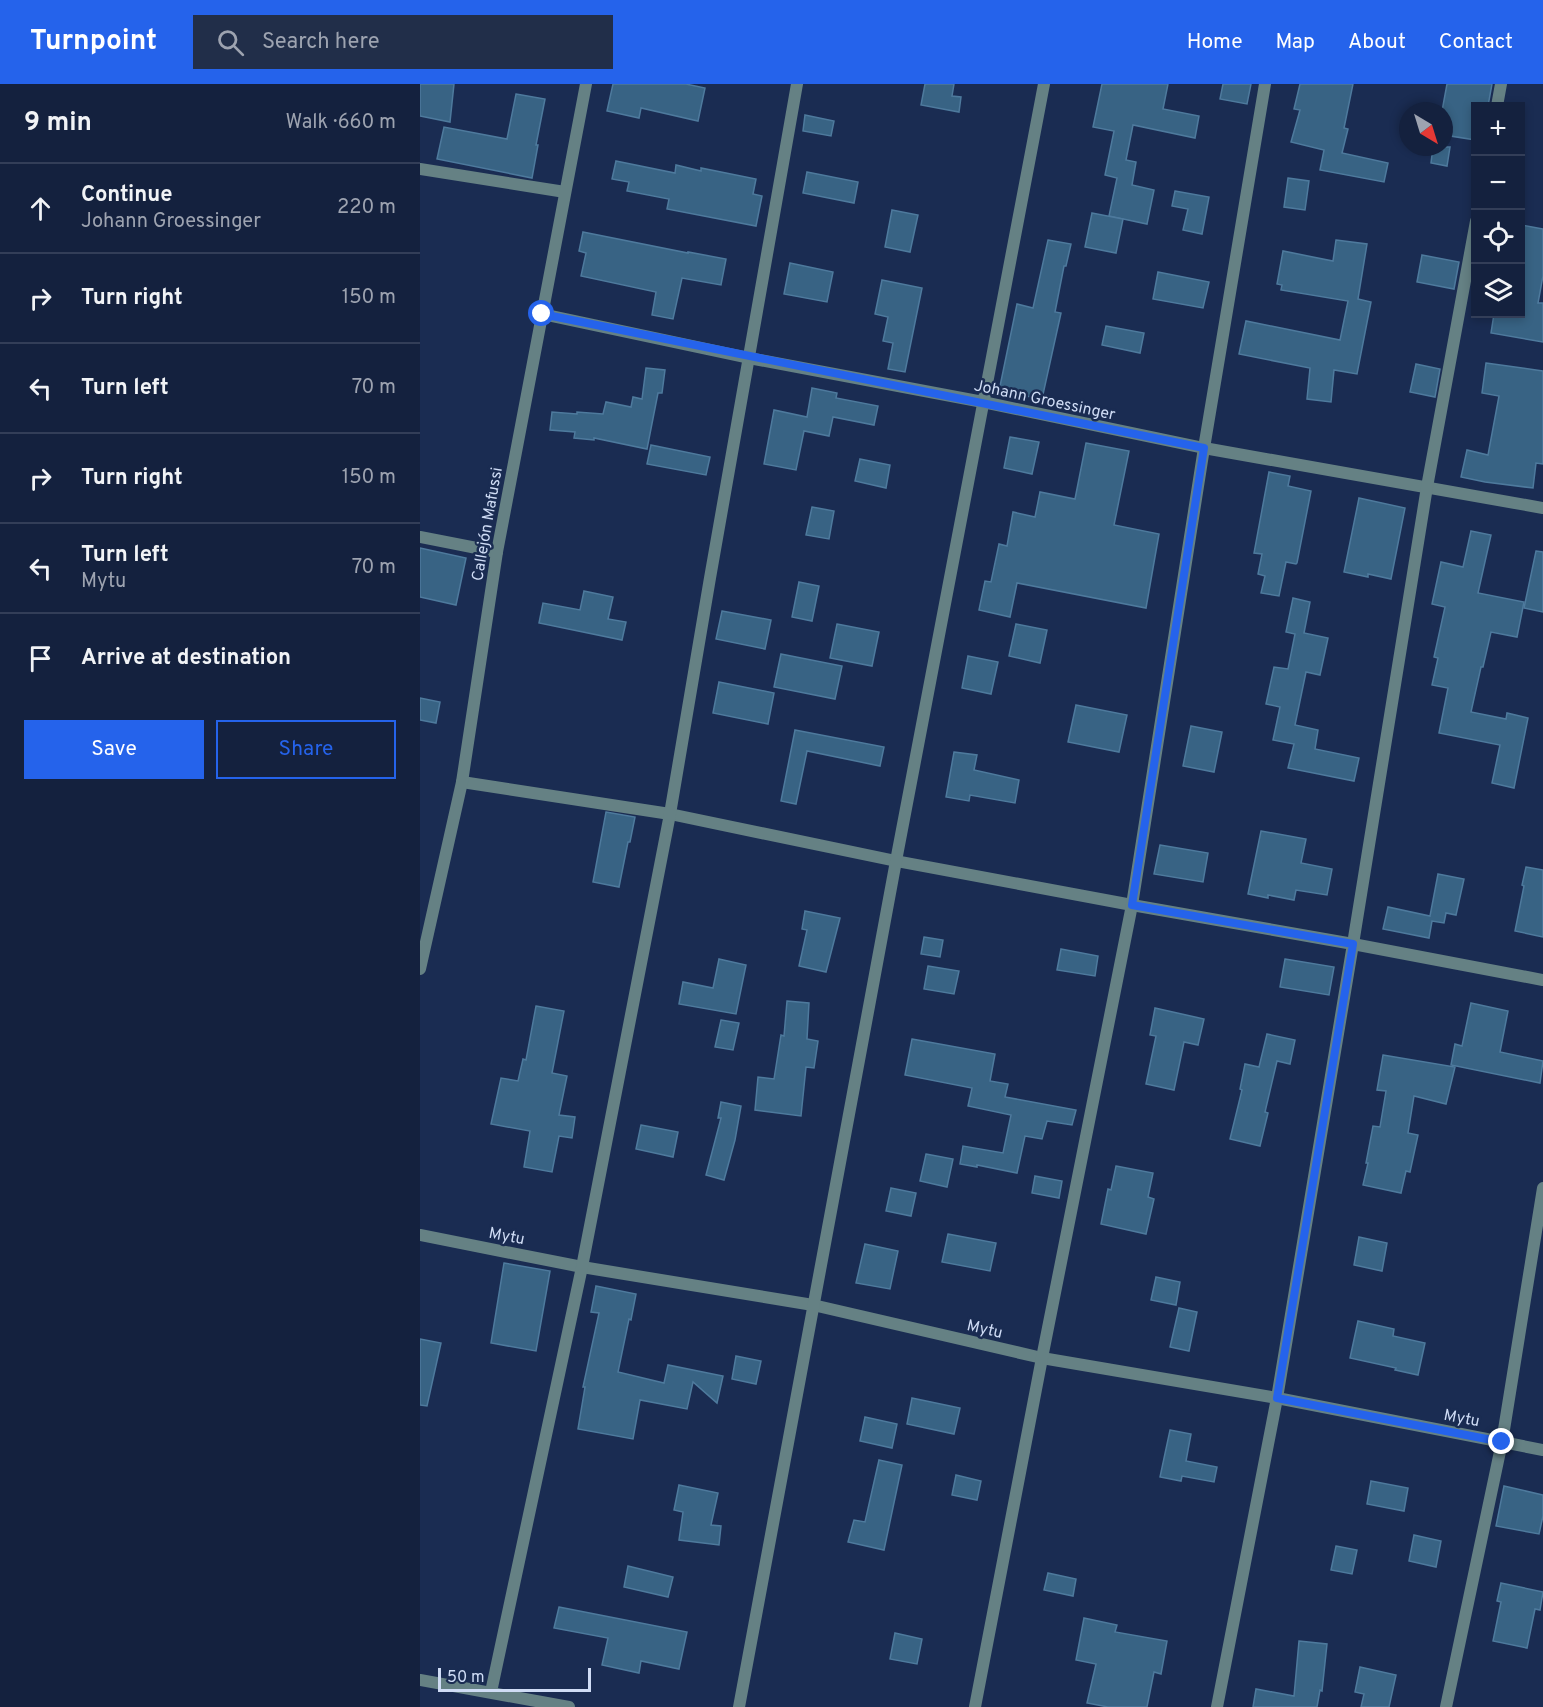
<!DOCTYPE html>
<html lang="en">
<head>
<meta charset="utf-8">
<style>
  body { margin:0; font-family:Overpass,sans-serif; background:#212e49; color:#f1f3f6 }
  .controls { position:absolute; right:18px; top:18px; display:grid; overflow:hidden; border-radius:0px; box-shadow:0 3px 9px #0003 }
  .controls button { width:54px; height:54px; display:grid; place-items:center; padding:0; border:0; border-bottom:2px solid #333e58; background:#14213e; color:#f1f3f6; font:30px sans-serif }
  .compass { position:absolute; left:979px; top:18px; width:54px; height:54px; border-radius:50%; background:#14213e; box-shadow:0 3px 9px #0003; rotate:142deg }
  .scale { position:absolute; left:18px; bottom:15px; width:153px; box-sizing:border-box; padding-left:6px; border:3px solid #cfdcf5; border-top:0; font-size:16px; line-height:21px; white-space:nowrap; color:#cfdcf5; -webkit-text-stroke:4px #1a2c52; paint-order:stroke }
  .stop { position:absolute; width:18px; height:18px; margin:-14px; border:4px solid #2563eb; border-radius:50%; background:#fff }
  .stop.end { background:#2563eb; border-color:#fff; box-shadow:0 2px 6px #0008 }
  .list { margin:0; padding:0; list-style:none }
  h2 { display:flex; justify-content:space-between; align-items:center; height:78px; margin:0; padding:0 24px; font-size:26px }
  h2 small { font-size:20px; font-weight:400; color:#9da3b0 }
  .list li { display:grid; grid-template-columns:39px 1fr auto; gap:18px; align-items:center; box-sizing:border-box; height:90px; padding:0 24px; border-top:2px solid #333e58 }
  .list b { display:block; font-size:22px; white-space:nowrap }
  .list p { margin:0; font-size:20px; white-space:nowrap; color:#9da3b0 }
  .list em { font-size:20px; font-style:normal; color:#9da3b0 }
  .actions { display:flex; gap:12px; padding:18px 24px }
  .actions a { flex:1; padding:14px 0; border:2px solid #2563eb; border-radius:0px; text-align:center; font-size:21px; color:#2563eb }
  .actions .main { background:#2563eb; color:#fff }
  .icon { flex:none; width:33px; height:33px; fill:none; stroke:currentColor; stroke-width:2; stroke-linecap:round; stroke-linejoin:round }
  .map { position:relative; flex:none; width:1123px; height:1623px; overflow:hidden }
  header { display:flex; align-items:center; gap:36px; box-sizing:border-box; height:84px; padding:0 30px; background:#2563eb; color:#fff }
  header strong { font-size:28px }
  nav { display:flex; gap:33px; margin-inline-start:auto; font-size:21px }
  .search { width:420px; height:54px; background:#212e49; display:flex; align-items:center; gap:15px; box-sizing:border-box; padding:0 21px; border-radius:0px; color:#9da3b0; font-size:22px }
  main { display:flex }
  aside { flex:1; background:#14213e }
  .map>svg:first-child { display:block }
  .building { fill:#386384; stroke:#4e7a9d; stroke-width:1.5 }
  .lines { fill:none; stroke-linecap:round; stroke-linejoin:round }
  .minor { stroke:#658184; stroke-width:12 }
  .route { stroke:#2563eb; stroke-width:8 }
  .labels { text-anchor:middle; stroke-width:5; stroke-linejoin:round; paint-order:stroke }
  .street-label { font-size:16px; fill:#cfdcf5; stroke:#1a2c52 }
</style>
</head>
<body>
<header>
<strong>Turnpoint</strong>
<div class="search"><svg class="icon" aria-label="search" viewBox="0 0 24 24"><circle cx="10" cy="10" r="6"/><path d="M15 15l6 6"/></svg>Search here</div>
<nav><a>Home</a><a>Map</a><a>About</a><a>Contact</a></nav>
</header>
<main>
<aside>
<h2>9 min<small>Walk · 660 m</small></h2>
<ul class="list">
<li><svg class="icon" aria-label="ahead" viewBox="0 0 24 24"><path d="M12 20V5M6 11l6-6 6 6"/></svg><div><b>Continue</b><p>Johann Groessinger</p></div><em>220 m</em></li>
<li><svg class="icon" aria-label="right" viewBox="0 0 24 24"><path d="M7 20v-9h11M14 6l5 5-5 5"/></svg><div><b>Turn right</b></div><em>150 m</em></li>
<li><svg class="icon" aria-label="left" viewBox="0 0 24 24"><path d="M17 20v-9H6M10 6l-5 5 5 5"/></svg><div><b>Turn left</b></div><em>70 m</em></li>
<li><svg class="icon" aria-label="right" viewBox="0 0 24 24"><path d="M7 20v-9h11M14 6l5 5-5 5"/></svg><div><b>Turn right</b></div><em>150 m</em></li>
<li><svg class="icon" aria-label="left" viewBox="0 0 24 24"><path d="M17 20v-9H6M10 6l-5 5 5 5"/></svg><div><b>Turn left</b><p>Mytu</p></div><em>70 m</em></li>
<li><svg class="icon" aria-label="arrive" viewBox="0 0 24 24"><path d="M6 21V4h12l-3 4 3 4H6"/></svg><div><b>Arrive at destination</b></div></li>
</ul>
<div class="actions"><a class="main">Save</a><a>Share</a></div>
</aside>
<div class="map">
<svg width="1123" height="1623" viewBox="0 0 1123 1623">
  <rect width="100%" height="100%" fill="#1a2c52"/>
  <!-- building -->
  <g class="building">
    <polygon points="0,0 34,0 30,38 0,32"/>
    <polygon points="193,0 266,0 285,4 278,37 221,24 219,34 187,27"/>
    <polygon points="505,0 534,0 532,12 541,13 539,28 501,21"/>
    <polygon points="682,0 748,0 743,25 779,32 775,54 713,41 706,76 716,78 712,101 734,106 727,140 689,132 697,94 685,91 694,47 673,43"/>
    <polygon points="803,0 831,0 827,20 800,15"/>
    <polygon points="880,0 933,0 924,44 928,45 922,69 968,79 964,98 900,86 904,66 871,58 880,26 874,25"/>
    <polygon points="1027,0 1072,0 1068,22 1056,22 1056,56 1024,51 1024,27 1022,27"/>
    <polygon points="96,10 125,15 116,61 118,61 112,94 17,75 24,43 87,55"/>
    <polygon points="385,31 414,37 411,52 383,47"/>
    <polygon points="1013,63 1030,63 1027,82 1011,79"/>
    <polygon points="196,77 255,89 256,81 281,87 281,84 336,95 333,110 342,112 336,142 247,125 249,115 207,107 209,98 192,95"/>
    <polygon points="387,88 438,98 434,119 383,109"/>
    <polygon points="868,94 889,97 885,126 864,123"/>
    <polygon points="755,107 789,113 782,150 763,146 768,125 752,122"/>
    <polygon points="472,126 498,131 490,168 465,163"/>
    <polygon points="672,129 703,135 696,169 665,163"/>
    <polygon points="1101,141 1123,145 1123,192 1118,219 1123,219 1123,258 1071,249 1074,230 1101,230"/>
    <polygon points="163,148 268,169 268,168 306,175 301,201 262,194 253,235 232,231 236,208 161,192 166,169 159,167"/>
    <polygon points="628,156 651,160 646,182 644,182 635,228 641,229 622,315 579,307 597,220 613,224"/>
    <polygon points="916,156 947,160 938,215 951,218 937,290 914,286 911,318 887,315 890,284 819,270 826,237 920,256 928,217 861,206 862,201 857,200 863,167 913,177"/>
    <polygon points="1002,171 1039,178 1034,205 997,198"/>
    <polygon points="370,179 413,188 407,218 364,210"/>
    <polygon points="738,188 789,198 783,224 733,215"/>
    <polygon points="462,196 502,204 485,288 468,285 473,259 463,257 468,233 455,230"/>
    <polygon points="686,242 724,249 720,269 682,261"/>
    <polygon points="1066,279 1123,287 1123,380 1116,379 1113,404 1065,398 1041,393 1047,366 1068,371 1079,312 1062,309"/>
    <polygon points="996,280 1020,285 1015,313 990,308"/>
    <polygon points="226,284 245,286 242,309 238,309 227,365 174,354 174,356 154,354 155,348 130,346 132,328 157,330 157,328 183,330 186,318 211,323 213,313 222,315"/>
    <polygon points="392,304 417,309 416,314 458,322 454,341 413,333 409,352 384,347 376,386 344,380 354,326 387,333"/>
    <polygon points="590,353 619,358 612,390 584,384"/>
    <polygon points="666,359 709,367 694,441 739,450 726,524 597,499 590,533 559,526 565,497 571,498 579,460 587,462 593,428 615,433 620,408 655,415"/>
    <polygon points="231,361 290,373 286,391 227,380"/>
    <polygon points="440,375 470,381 466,404 435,397"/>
    <polygon points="849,388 870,392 868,402 891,407 877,479 876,480 866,478 859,512 841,509 845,492 838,490 842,470 834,469"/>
    <polygon points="939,414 985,424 971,495 948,490 948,493 924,488"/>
    <polygon points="392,423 414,427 409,455 386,451"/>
    <polygon points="1051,447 1071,451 1058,509 1104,518 1097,553 1071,548 1063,583 1061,583 1051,628 1086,635 1087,629 1108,634 1094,704 1072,699 1080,661 1019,649 1028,604 1012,601 1018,574 1014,573 1025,523 1012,520 1021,478 1043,483"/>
    <polygon points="0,464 46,474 36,521 0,513"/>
    <polygon points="1116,467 1123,468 1123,528 1104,524"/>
    <polygon points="379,498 399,502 392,537 372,533"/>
    <polygon points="164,507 193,513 188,535 206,538 202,556 119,539 123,519 160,526"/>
    <polygon points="873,514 890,518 884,549 908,554 900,591 886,588 875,641 898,646 895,665 939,674 934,697 868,684 874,660 853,656 860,623 846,620 854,583 868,585 875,550 866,548"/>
    <polygon points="302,527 351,536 345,565 296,555"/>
    <polygon points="417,540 459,548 452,582 410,574"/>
    <polygon points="596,540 627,546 620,579 589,572"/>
    <polygon points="361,570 422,582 415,615 354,603"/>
    <polygon points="548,572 578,578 571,610 542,604"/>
    <polygon points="299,598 354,609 348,640 293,629"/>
    <polygon points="0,614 20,618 16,639 0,636"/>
    <polygon points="656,621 707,631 699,668 648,658"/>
    <polygon points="771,642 802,648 794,688 763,682"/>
    <polygon points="375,646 464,663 460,682 387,667 376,720 361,717"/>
    <polygon points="534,668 557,671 554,686 599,696 595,719 550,711 549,717 526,713"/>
    <polygon points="186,728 215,733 210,758 208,758 199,803 173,798"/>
    <polygon points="841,747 886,755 881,779 912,785 907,811 876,806 874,816 848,811 848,814 828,810"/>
    <polygon points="740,761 788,769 783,798 734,790"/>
    <polygon points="1106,783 1123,786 1123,853 1095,847 1104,802 1102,801"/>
    <polygon points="1018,790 1044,795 1036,831 1026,829 1024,839 1012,837 1009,854 963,845 968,823 1010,832"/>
    <polygon points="385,827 420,834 406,888 379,882 387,846 382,845"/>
    <polygon points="504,853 523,856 520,873 501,870"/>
    <polygon points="641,865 678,872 675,892 637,886"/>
    <polygon points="299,875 326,881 316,930 259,920 263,898 293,904"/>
    <polygon points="865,875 914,883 909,911 860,903"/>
    <polygon points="508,882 539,887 534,910 504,905"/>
    <polygon points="367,917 389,919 387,955 398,957 394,984 386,983 381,1032 335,1026 338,993 354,995 361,951 364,952"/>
    <polygon points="1051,919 1088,927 1080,968 1123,977 1120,999 1031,981 1035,960 1042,962"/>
    <polygon points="116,922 144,927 132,989 147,992 139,1031 155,1033 152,1054 139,1052 132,1088 104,1083 110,1047 71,1040 81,994 98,997 103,975 106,976"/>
    <polygon points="735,924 784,935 778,961 764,958 754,1006 726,1000 736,952 730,951"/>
    <polygon points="301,936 319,939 313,966 295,963"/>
    <polygon points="847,950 875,956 870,980 857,977 845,1028 848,1029 840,1062 810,1055 822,1006 820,1005 825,980 839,983"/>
    <polygon points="492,955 575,970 570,997 588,1000 585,1013 656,1026 652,1041 627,1037 622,1055 605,1052 597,1089 557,1081 557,1083 540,1080 543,1062 583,1069 591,1031 548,1022 552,1004 485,991"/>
    <polygon points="963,971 1035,983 1026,1020 994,1012 988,1049 998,1051 990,1088 986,1087 981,1109 943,1101 948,1079 946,1079 953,1042 960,1043 966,1007 957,1006"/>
    <polygon points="301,1018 321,1022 315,1056 304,1096 286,1091 301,1034 298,1034"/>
    <polygon points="221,1041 258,1048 253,1073 216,1065"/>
    <polygon points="506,1070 533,1075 527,1103 500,1097"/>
    <polygon points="696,1082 733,1089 728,1113 734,1115 726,1150 681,1140 688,1105 691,1106"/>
    <polygon points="615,1092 642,1097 639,1114 612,1109"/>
    <polygon points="471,1104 496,1109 491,1132 466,1127"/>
    <polygon points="528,1150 576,1159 570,1187 522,1178"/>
    <polygon points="939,1153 967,1159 962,1187 934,1181"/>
    <polygon points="445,1160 478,1167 470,1205 436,1199"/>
    <polygon points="84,1179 130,1187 116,1267 71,1259"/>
    <polygon points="736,1193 760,1198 756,1221 731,1216"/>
    <polygon points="176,1202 216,1210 211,1236 209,1235 198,1288 244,1299 248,1281 303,1292 297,1319 273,1298 267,1325 220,1316 213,1355 158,1345 165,1303 163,1303 179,1229 171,1228"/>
    <polygon points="759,1224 777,1228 769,1267 750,1263"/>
    <polygon points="938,1237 974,1245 973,1252 1005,1259 998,1291 975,1286 976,1284 930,1274"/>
    <polygon points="0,1255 21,1259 7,1322 0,1321"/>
    <polygon points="316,1272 341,1277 336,1300 312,1295"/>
    <polygon points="492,1314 540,1324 534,1350 487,1340"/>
    <polygon points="445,1333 477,1340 472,1364 440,1357"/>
    <polygon points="750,1346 771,1350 766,1377 797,1383 794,1398 762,1392 761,1397 740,1393"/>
    <polygon points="459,1376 482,1381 464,1466 428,1458 434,1436 445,1438"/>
    <polygon points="536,1391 561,1397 557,1416 532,1411"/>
    <polygon points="951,1397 988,1404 984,1427 947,1420"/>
    <polygon points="259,1401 298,1409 291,1441 301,1442 299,1461 259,1456 263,1428 254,1426"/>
    <polygon points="1084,1402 1123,1411 1123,1432 1119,1450 1076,1442"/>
    <polygon points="994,1451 1021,1457 1016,1483 989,1477"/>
    <polygon points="916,1462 937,1466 932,1490 911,1486"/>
    <polygon points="208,1482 253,1493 248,1513 204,1503"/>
    <polygon points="628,1489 656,1495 653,1512 624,1506"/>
    <polygon points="1081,1499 1123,1508 1120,1526 1115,1525 1107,1564 1073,1557 1081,1518 1077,1517"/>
    <polygon points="139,1523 267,1548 259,1585 221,1577 219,1589 182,1581 188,1554 134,1544"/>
    <polygon points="664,1534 697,1541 695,1548 747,1557 741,1590 734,1588 727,1623 688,1623 667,1619 676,1580 656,1576"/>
    <polygon points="475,1549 502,1555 497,1580 470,1575"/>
    <polygon points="879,1557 907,1560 902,1607 900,1606 897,1623 833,1623 836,1605 874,1612"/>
    <polygon points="940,1583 976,1591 969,1623 941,1623 944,1610 935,1608"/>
  </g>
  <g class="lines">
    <!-- minor -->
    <g class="minor">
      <polyline points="1077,22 1081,0"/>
      <polyline points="0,85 145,108"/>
      <polyline points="122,230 329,274 563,318 784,364 1123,424"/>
      <polyline points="0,453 77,468"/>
      <polyline points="42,698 250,730 476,777 712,821 933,860 1123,896"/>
      <polyline points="0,885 42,698 77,468 166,0"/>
      <polyline points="0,1151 162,1183 393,1221 622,1274 857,1314 1123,1366"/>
      <polyline points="0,1596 149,1623"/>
      <polyline points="71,1608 162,1183 250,730 290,494 377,0"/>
      <polyline points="319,1623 476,777 624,0"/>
      <polyline points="555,1623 622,1274 712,821 784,364 845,0"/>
      <polyline points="797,1623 857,1314 933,860 1007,403 1056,137"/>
      <polyline points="1026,1623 1082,1358 1123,1104"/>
    </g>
  </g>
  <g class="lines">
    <!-- route -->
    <path class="route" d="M122,230C343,276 564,318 784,364L712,821L933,860L857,1314L1082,1358"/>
  </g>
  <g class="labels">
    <!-- street labels -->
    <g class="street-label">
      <text transform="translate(625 315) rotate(12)" y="6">Johann Groessinger</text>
      <text transform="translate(66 440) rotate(-80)" y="6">Callejón Mafussi</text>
      <text transform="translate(87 1151) rotate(11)" y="6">Mytu</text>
      <text transform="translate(565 1244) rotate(13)" y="6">Mytu</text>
      <text transform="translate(1042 1333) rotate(11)" y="6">Mytu</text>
    </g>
  </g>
</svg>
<div class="controls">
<button>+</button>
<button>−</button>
<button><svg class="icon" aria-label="locate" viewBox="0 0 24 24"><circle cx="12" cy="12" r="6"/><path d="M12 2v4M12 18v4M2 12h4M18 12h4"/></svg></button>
<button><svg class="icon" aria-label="layers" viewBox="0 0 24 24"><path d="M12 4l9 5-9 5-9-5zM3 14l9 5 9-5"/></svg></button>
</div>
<svg class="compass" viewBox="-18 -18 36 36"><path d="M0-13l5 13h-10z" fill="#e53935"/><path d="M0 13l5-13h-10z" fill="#9da3b0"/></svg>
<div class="scale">50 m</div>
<div class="stop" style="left:122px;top:230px"></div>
<div class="stop end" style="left:1082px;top:1358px"></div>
</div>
</main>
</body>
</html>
